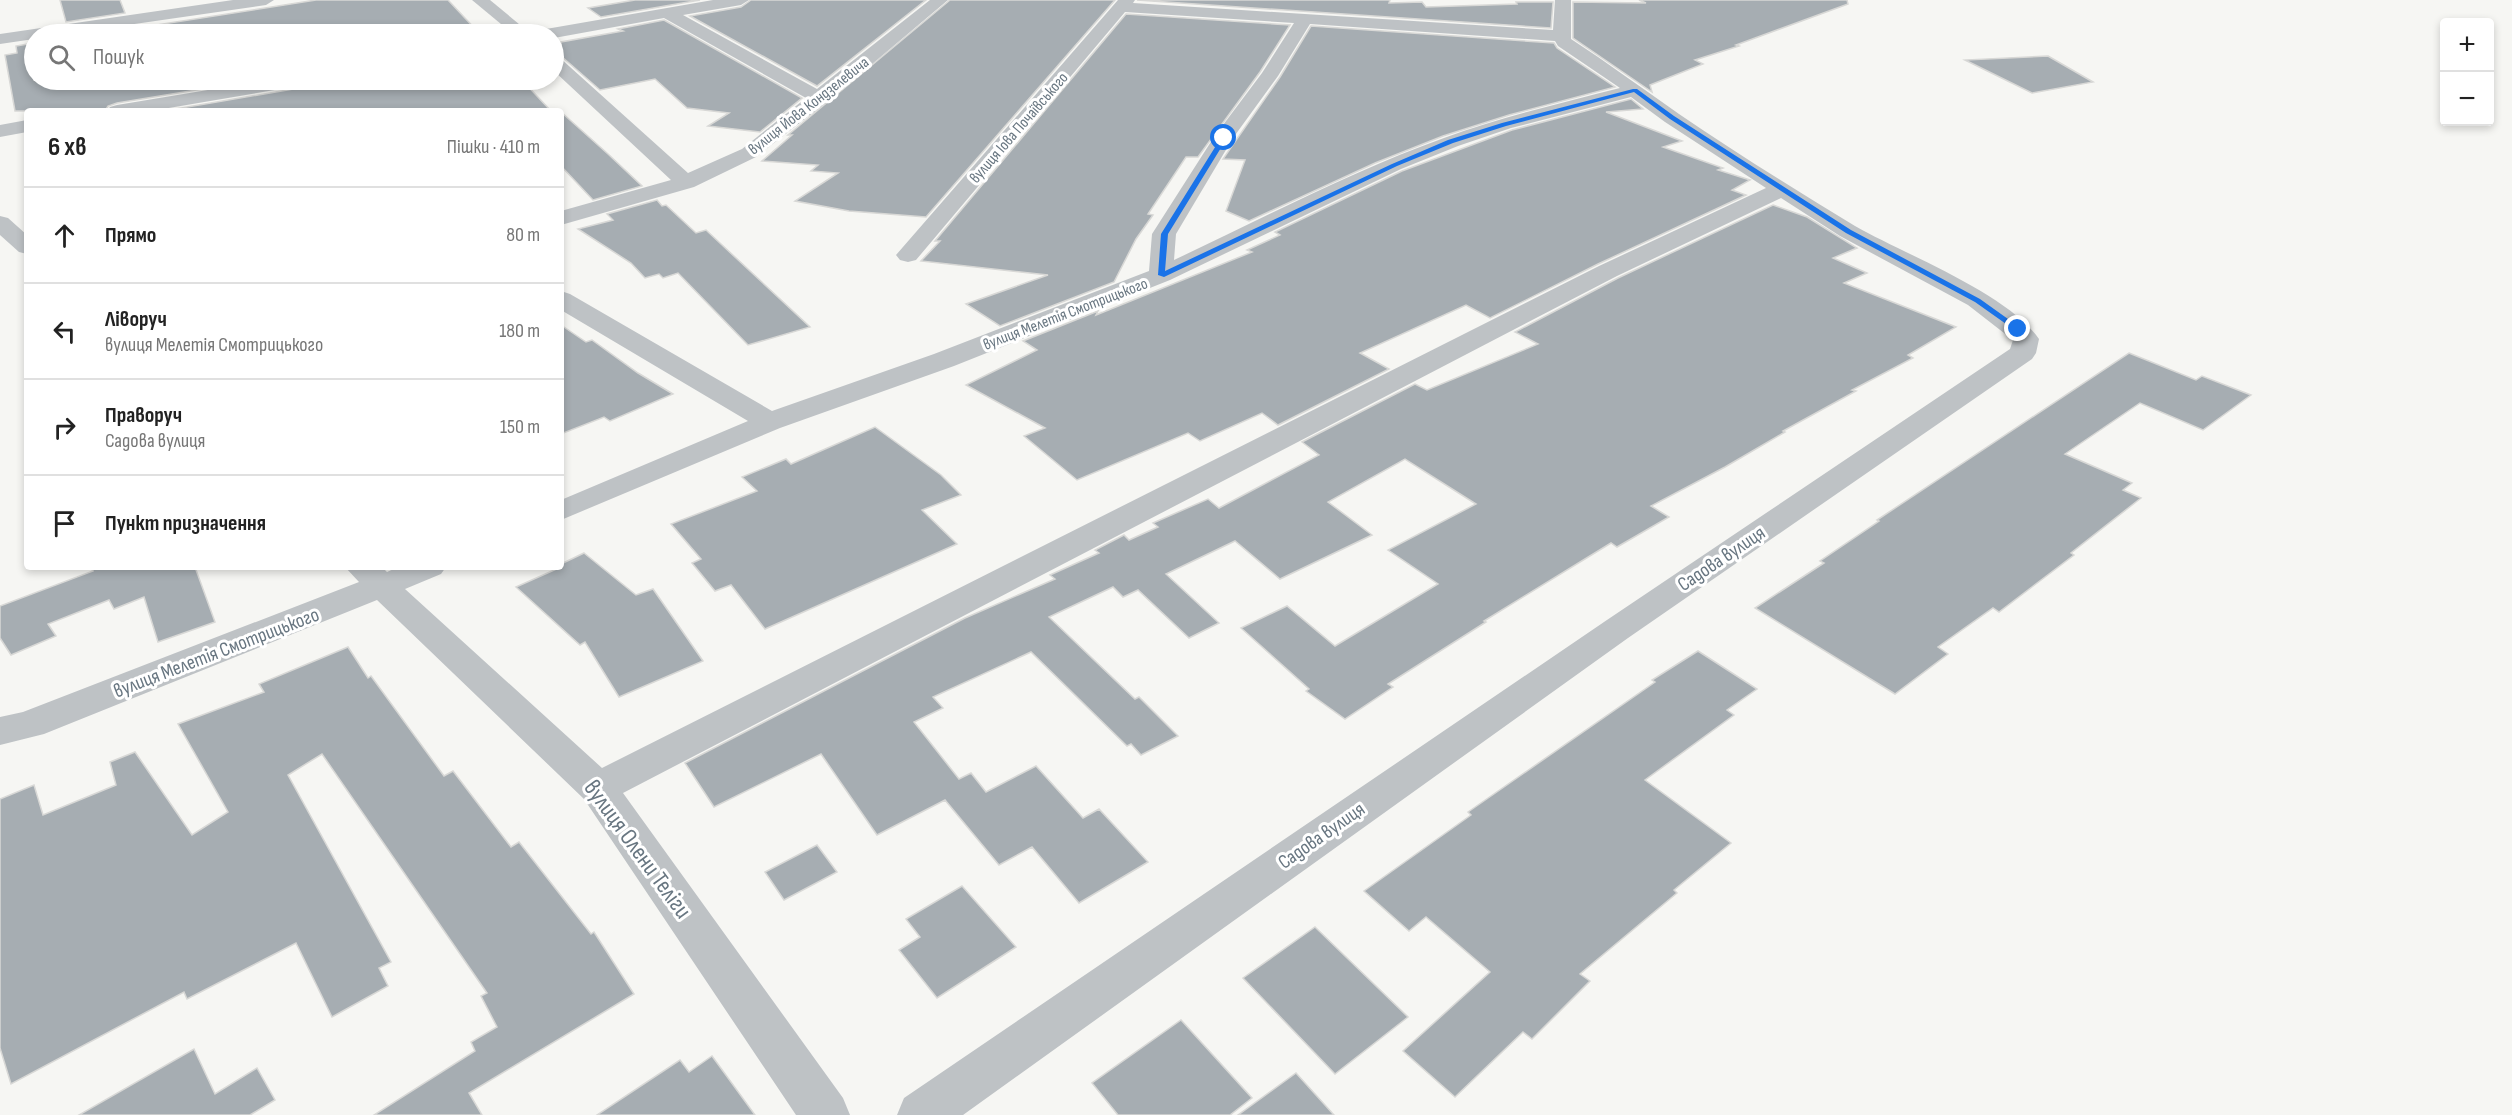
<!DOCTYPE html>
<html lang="uk">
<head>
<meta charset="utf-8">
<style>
  body { margin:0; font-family:"Sofia Sans Condensed",sans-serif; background:#f6f6f6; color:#222 }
  .controls { position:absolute; right:18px; top:18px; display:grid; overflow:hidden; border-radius:6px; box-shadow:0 3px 9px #0003 }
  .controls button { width:54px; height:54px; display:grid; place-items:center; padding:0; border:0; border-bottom:2px solid #e0e0e0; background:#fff; color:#222; font:30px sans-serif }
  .stop { position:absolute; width:18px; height:18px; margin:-14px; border:4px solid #1a73e8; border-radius:50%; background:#fff }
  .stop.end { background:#1a73e8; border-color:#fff; box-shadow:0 2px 6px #0008 }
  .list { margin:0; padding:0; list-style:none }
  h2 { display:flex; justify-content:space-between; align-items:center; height:78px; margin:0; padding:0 24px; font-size:26px }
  h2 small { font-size:20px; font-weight:400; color:#767676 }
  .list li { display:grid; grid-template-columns:39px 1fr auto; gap:18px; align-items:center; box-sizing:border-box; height:96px; padding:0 24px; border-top:2px solid #e0e0e0 }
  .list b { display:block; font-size:22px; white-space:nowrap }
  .list p { margin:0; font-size:20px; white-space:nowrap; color:#767676 }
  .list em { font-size:20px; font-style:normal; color:#767676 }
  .icon { flex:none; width:33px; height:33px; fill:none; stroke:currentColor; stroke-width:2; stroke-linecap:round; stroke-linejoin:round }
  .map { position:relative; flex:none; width:2512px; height:1115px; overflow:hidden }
  .search { position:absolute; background:#fff; box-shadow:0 3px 9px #0003; left:24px; top:24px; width:540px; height:66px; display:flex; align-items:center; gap:15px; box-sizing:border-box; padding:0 21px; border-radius:33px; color:#767676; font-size:22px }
  .panel { position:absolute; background:#fff; box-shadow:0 3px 9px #0003; left:24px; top:108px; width:540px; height:462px; border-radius:6px }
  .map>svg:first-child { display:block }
  .building { fill:#a6adb2; stroke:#d8d8d6; stroke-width:1.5 }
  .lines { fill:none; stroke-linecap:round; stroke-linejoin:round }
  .street { fill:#bec2c5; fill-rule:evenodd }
  .route { fill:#1a73e8 }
  .labels { text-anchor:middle; stroke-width:6; stroke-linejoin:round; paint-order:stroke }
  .far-street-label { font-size:16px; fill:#687681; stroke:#fff }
  .street-label { font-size:20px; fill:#687681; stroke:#fff }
  .near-street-label { font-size:24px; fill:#687681; stroke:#fff }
</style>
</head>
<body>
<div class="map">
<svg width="2512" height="1115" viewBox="0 0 2512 1115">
  <rect width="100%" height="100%" fill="#f6f6f3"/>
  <!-- building -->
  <g class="building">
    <polygon points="60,0 120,0 125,13 66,22"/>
    <polygon points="316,0 448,0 480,34 77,34 130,27 131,29"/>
    <polygon points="635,0 700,0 601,17 588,8"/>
    <polygon points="751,0 926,0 817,86 690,16 741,7"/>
    <polygon points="950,0 1115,0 926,217 849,211 795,201 838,173 811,171 818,165 762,161 792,135 788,135"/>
    <polygon points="1137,0 1390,0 1389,3 1422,2 1426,7 1517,4 1516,2 1553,2 1551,28"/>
    <polygon points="1639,0 1847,0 1848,4 1736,45 1739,46 1695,60 1703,64 1650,85 1652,92 1573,38 1573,2 1646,3"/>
    <polygon points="1126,14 1290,25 1260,72 1198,157 1186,157 1148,214 1153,215 1136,239 1114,282 1000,326 966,304 1048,275 921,261 940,241 935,241"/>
    <polygon points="664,20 802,98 760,132 708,126 729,113 687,108 655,79 600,90 561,56 561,42 623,31 618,29"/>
    <polygon points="1311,26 1554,43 1557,48 1615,87 1509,115 1443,136 1375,163 1249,221 1226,211 1245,160 1223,159 1280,77"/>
    <polygon points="34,43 34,80 257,80 117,103 108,106 105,111 15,111 5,55 17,53 16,46"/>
    <polygon points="2048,56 2093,82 2032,93 1965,60"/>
    <polygon points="309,80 522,80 551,111 164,111 299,88 306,86"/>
    <polygon points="1631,99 1643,109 1606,112 1682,141 1663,147 1723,168 1718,170 1750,180 1732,190 1746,195 1598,264 1490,318 1466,305 1360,353 1389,369 1278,425 1262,413 1200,441 1188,433 1077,480 1024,436 1045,428 966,385 1037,350 1023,341 1098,311 1096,315 1252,252 1247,250 1280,235 1275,232 1402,171 1512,130"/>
    <polygon points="561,112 608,154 642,186 593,200 561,166"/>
    <polygon points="657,200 662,206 666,205 696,233 706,230 810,327 748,345 678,273 663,278 659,274 645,278 631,263 578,229 613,220 607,214"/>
    <polygon points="1773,205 1807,217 1857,248 1833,258 1867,273 1844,283 1956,327 1908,355 1913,358 1852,390 1856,391 1783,431 1785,432 1725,467 1651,506 1669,517 1617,547 1611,543 1484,621 1486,622 1388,684 1393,687 1345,719 1306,691 1309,689 1241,628 1287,606 1335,646 1438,584 1388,550 1476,504 1405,459 1328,502 1372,535 1280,579 1235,541 1166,574 1219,623 1189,638 1138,590 1123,597 1113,587 1049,617 1135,699 1139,697 1178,736 1141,755 1131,744 1127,746 1031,652 933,697 943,708 914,722 959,779 971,773 986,792 1036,766 1083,818 1099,809 1148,862 1079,903 1032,847 999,865 945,800 877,835 821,754 714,807 685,763 965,618 1055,579 1050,575 1099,553 1095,550 1124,535 1129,540 1158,527 1153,523 1208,499 1219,508 1319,455 1302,442 1415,384 1427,390 1538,344 1515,332 1618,278"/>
    <polygon points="561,325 586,342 592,340 638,373 673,394 610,421 604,417 561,434"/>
    <polygon points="2129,353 2196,380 2202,376 2251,395 2203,430 2140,403 2065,454 2132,483 2123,490 2141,498 2071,553 2074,555 1999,612 1993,608 1938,647 1948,654 1895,694 1755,608 1824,563 1820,561 1879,521 1877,520"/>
    <polygon points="875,427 941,475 961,495 922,510 957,544 765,629 731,585 715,591 692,563 701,559 671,524 757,491 742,477 786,459 791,464"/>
    <polygon points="584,553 636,595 653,589 703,661 619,697 585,642 580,645 516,587 561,567 561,564"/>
    <polygon points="90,567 195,567 215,622 158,642 144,597 114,609 109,600 48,624 56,636 11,655 0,638 0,606 93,571"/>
    <polygon points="348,647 368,678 371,676 444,776 453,771 511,847 519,842 591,934 594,932 634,994 469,1093 482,1115 374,1115 475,1051 471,1042 497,1027 481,996 487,993 322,754 288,775 391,962 379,968 388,986 332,1017 296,943 187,999 184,992 11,1084 0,1048 0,799 34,785 43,815 116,785 110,762 135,752 192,835 228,812 178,724 264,692 259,684"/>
    <polygon points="1698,651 1757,689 1727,710 1734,715 1645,780 1731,843 1674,890 1677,893 1580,974 1590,981 1532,1039 1523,1032 1455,1097 1403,1051 1490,972 1426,917 1409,931 1364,891 1471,815 1468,812 1655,682 1652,680"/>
    <polygon points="817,845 837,872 784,900 765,872"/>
    <polygon points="962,886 1016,947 937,998 899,950 920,937 906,919"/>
    <polygon points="1315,927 1408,1017 1335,1074 1243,978"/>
    <polygon points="1181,1020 1252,1098 1230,1115 1118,1115 1092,1083"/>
    <polygon points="194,1049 215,1094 257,1068 275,1100 250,1115 79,1115"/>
    <polygon points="712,1056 755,1115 597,1115 680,1060 689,1072"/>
    <polygon points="1296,1073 1334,1115 1238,1115"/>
  </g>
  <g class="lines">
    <!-- street -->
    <g class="street">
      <polygon points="233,0 274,0 266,5 65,34 34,34 34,39 0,44 0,34"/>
      <polygon points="472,0 490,0 531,34 513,34"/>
      <polygon points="713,0 749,0 741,5 683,15 817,89 930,0 948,0 827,102 756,157 694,187 561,225 561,211 671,180 554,71 554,57 560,58 688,173 742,149 806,98 664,18 554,38 554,34 538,34 540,30 546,29"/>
      <path d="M1118,0H1135L1133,3L1553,30L1555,0H1571V39C1608,63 1643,89 1679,114C1736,153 1796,190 1855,226C1906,255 2007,293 2039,339L2036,353L2032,359L1628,638L963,1115H897L904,1098L1604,622L2010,349L2013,340L1968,305L1840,236L1781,198L1617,276L623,793L843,1098L850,1115H796L584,799L377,600L44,734L0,745V717L23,712L359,582L345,567H382L387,572L398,567H446L441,574L405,589L602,768L1599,266L1766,188L1665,122L1631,97L1511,128L1458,146L1401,169L1170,280L954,366L780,428L561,520V500L748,421L561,310V291L570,294L772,411L934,354L1149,271L1152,234L1214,137L1262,73L1294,23L1125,12L916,260L908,262L900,260L896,255ZM1310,24L1555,41L1558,46L1620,88C1561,103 1502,117 1444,138C1352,171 1263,218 1174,260L1176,234L1233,138L1278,76Z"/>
      <polygon points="268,80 307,80 305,84 298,86 151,111 107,111 110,107 117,105"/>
      <polygon points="27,120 27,132 0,137 0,125"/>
      <polygon points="0,216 8,218 27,235 27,254 19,252 0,235"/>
    </g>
  </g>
  <!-- route -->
  <polygon class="route" points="1633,89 1637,89 1674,116 1851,230 1980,299 2022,329 2016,331 1975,302 1846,233 1670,119 1634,92 1506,126 1453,143 1397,166 1164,277 1158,275 1161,234 1222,136 1227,138 1168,234 1165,271 1392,164 1448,140 1502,123"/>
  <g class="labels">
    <!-- far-street labels -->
    <g class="far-street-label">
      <text transform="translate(808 105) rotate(-38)" y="6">вулиця Йова Кондзелевича</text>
      <text transform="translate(1018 127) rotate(-49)" y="6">вулиця Іова Почаївського</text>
      <text transform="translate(1065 313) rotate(-21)" y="6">вулиця Мелетія Смотрицького</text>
    </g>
    <!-- street labels -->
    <g class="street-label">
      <text transform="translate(1721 558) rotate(-34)" y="7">Садова вулиця</text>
      <text transform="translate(216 652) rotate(-21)" y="7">вулиця Мелетія Смотрицького</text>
      <text transform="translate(1321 835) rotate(-35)" y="7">Садова вулиця</text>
    </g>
    <!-- near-street labels -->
    <g class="near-street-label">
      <text transform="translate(638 849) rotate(54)" y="8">вулиця Олени Теліги</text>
    </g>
  </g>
</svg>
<div class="controls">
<button>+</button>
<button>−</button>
</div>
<div class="stop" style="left:1224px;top:138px"></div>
<div class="stop end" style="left:2018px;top:329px"></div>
<div class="search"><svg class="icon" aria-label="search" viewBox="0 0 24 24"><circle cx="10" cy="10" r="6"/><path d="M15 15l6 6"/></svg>Пошук</div>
<section class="panel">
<h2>6 хв<small>Пішки · 410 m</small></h2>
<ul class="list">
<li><svg class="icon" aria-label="ahead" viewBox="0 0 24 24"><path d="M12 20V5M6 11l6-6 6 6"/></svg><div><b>Прямо</b></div><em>80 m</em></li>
<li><svg class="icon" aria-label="left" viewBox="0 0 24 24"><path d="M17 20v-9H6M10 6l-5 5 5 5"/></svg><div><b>Ліворуч</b><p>вулиця Мелетія Смотрицького</p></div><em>180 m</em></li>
<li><svg class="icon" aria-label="right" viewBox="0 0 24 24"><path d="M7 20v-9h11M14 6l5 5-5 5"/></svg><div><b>Праворуч</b><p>Садова вулиця</p></div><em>150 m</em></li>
<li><svg class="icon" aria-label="arrive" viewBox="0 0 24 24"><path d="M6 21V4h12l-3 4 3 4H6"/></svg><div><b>Пункт призначення</b></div></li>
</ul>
</section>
</div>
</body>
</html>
